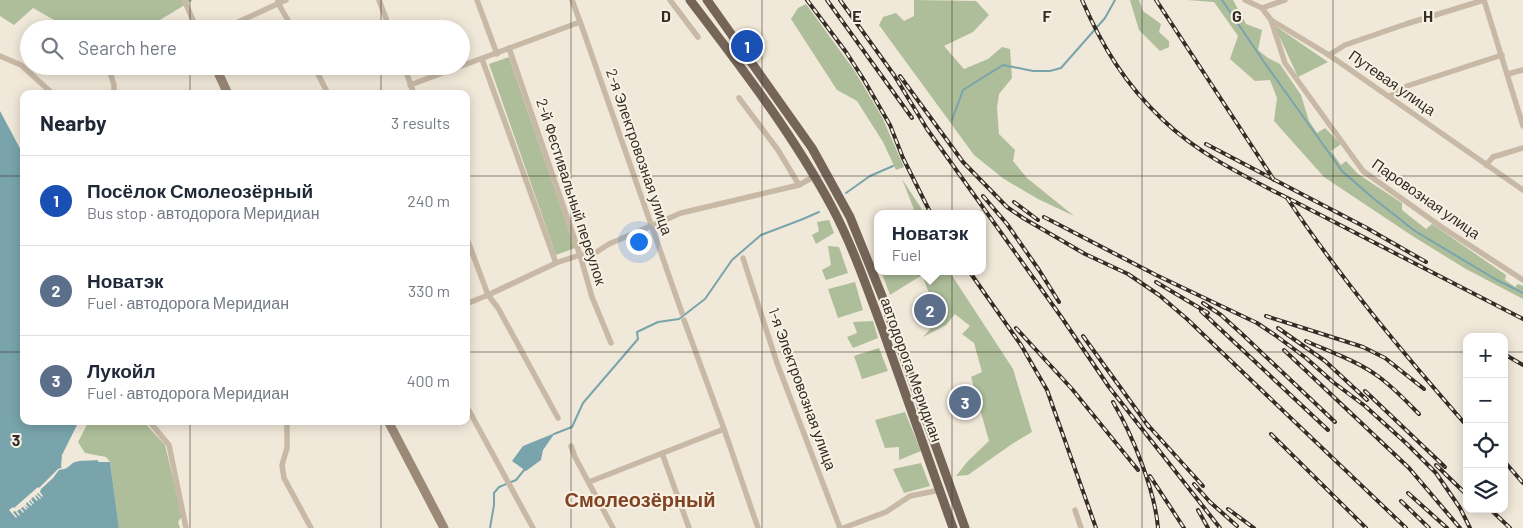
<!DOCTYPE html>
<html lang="en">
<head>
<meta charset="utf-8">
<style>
  body { margin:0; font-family:Barlow,sans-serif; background:#f2f2f3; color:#1f2937 }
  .controls { position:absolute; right:15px; bottom:15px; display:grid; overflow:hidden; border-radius:10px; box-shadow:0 2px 12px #0003 }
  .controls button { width:45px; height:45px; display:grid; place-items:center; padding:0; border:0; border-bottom:1px solid #e0e1e3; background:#fff; color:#1f2937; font:25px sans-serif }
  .you { position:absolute; left:638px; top:241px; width:18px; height:18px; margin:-12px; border:4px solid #fff; border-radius:50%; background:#1a73e8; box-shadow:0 0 0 8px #1a73e833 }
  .badge { display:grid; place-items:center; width:32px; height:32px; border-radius:50%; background:#1e4a53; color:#fff; font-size:16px; font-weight:700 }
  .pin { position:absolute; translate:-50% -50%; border:2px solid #fff; box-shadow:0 1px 5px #0006 }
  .popup { position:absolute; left:874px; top:210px; width:112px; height:65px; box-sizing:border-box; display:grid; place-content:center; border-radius:10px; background:#fff; filter:drop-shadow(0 1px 4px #0005); font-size:16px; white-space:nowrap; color:#747a83 }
  .popup b { font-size:19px; color:#1f2937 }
  .popup::after { content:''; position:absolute; left:50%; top:100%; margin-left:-10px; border:10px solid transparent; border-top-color:#fff }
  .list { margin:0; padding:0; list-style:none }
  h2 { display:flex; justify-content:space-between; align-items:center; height:65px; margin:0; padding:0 20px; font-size:21px }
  h2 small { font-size:16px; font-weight:400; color:#747a83 }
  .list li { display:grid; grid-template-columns:32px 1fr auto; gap:15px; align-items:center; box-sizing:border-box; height:90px; padding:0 20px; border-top:1px solid #e0e1e3 }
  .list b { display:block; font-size:19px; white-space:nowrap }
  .list p { margin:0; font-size:16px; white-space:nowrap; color:#747a83 }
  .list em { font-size:16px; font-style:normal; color:#747a83 }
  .icon { flex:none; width:28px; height:28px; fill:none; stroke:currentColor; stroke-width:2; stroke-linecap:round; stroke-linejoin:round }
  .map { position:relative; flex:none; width:1523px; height:528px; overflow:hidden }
  .search { position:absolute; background:#fff; box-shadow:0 2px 12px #0003; left:20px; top:20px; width:450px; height:55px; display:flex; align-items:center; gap:12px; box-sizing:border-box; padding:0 18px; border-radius:28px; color:#747a83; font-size:19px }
  .panel { position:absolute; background:#fff; box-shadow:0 2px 12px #0003; left:20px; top:90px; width:450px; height:335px; border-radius:10px }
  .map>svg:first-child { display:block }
  .green { fill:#aebe9a }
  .water { fill:#79a4ac }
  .pier { fill:#f0e8d9 }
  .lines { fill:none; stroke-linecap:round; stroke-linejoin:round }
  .stream { stroke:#79a4ac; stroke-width:2 }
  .street { stroke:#c8b9a6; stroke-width:5.5 }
  .secondary { stroke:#9b8877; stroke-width:9 }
  .primary { stroke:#756558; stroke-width:9 }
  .rail-casing { stroke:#342c26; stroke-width:4 }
  .rail { stroke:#f8f2e5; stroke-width:2; stroke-dasharray:5.5; stroke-linecap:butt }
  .grid { fill:none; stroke:#342c26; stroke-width:1; stroke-opacity:0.55 }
  .labels { text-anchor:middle; stroke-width:4; stroke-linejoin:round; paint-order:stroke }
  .street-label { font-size:15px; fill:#342c26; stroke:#f8f2e5 }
  .district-label { font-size:20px; font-weight:bold; fill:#804323; stroke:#f8f2e5 }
  .grid-label { font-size:16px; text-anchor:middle; font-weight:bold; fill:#342c26; stroke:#f8f2e5; stroke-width:4; stroke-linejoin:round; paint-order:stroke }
</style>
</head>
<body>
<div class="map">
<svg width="1523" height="528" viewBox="0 0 1523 528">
  <rect width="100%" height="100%" fill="#f0e8d9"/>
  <!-- green -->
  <g class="green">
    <polygon points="0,0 193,0 145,29 70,29 33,8 14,25 0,16"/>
    <polygon points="914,0 976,1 989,15 973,32 944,46 964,69 988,59 1002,47 1010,49 1012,78 999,94 997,108 999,134 1015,150 1013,161 1027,178 1074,216 1038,199 1004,179 974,155 879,25 883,17 896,13 904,21 914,16"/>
    <polygon points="1130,0 1139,0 1143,11 1161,24 1159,32 1169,41 1169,47 1160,51 1139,30"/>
    <polygon points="1187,0 1233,0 1246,24 1262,30 1258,50 1268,58 1280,64 1301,95 1309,121 1317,133 1325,128 1341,144 1331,151 1341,165 1346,161 1358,174 1402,203 1402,210 1426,229 1432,224 1506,275 1505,280 1515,287 1518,284 1523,286 1523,299 1466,269 1414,237 1324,177 1274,121 1277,98 1270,80 1255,81 1230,59 1238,36 1214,2"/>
    <polygon points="806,4 854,70 882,117 904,167 896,170 883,142 857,101 837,90 791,19 798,8"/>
    <polygon points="1274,25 1328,62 1298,77"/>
    <polygon points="509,57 575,248 556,255 489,64"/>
    <polygon points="902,179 925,214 914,214 915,212"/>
    <polygon points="829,220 834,233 816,244 812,235 819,231 817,222"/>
    <polygon points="828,246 839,247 848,273 826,280 822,270 831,265"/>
    <polygon points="881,271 949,271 1013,369 1032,432 1012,444 968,475 956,476 968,461 989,441 971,377 982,372 974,343 962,334 970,326 955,314 946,325 923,337 939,319 922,275 890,295"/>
    <polygon points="855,282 863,310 838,318 828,289"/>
    <polygon points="873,321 878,338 853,348 847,337 857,333 853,322"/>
    <polygon points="879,348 888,371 862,379 854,356"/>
    <polygon points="905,412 921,451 899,460 899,447 885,448 875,420"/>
    <polygon points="89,421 143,421 165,445 182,516 178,522 180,528 119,528 110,462 106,457 85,453 78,442"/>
    <polygon points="921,463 930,486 904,493 893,469"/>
  </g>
  <!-- water -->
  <g class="water">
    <path d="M0,111L24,156V421H79L62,455L61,467L64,469C69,468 70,464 75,462C81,460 90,461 97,460L99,462H110L119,528H0Z"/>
    <polygon points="555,433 543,450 541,460 526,471 512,461 523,446"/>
  </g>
  <!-- pier -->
  <polygon class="pier" points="64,467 64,469 59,470 53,478 41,489 40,492 43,496 42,497 38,493 37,494 41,498 40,499 36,495 35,496 38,500 37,501 33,497 31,499 34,503 33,504 30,500 29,501 32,505 31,506 27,502 26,504 29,508 28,508 24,505 27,509 26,510 23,507 21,508 24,512 23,513 20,509 17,511 20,515 19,516 15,511 13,512 17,517 16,518 9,510 13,507 14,508 38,487 39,488 58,469"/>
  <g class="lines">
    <!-- stream -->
    <g class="stream">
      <polyline points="1222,0 1264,62 1342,171 1373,198 1415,231 1495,279 1523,293"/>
      <polyline points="952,120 963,90 1003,65 1033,71 1050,71 1061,68 1105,18 1115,0"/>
      <polyline points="846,193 870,176 893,166"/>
      <polyline points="554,434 572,427 583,403 638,339 637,332 658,322 679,319 705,299 732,260 761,235 803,219 819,212"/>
      <polyline points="490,528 494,505 494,493 499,487 516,480 525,469"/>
    </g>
    <!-- street -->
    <g class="street">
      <polyline points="184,0 197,29"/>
      <polyline points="278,0 278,3 293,29"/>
      <polyline points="379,0 390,29"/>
      <polyline points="477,0 497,54"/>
      <polyline points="572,0 582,27 682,313"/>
      <polyline points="670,0 698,37"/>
      <polyline points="1245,0 1262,8 1271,20 1329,55 1523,190"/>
      <polyline points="1484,0 1523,126"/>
      <polyline points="1262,8 1285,0"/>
      <polyline points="1271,20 1285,63 1363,171 1443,228 1523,280"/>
      <polyline points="223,29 286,0"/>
      <polyline points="509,48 580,255 592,297 611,343"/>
      <polyline points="1329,55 1345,45 1406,24 1484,0"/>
      <polyline points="0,56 21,65 53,94"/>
      <polyline points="482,59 556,263"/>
      <polyline points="108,66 114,85 114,94"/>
      <polyline points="314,66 328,94"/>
      <polyline points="404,66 414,94"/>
      <polyline points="1508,74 1523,70"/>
      <polyline points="410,85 580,22"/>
      <polyline points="1390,96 1407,86 1502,55"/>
      <polyline points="739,98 778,150 799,185"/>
      <polyline points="1486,165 1493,157 1523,148"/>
      <polyline points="466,236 488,295 498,308 558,418"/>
      <polyline points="743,258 777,363 840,528"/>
      <polyline points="466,304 488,295 556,263 580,255 595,253 609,244 681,213 799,185 815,176"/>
      <polyline points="684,320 724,429 758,528"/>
      <polyline points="466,405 533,528"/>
      <polyline points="149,421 169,445 186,528"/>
      <polyline points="285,421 287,425 287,448 282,465 284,478 311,528"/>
      <polyline points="571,446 575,457 613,528"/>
      <polyline points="662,453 689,528"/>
      <polyline points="589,482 724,429"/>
      <polyline points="1075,510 1081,528"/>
      <polyline points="843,528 886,512 910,496 940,490"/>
    </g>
    <!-- secondary -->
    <g class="secondary">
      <polyline points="215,66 228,94"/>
      <polyline points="388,421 444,528"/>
    </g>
    <!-- primary -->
    <g class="primary">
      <path d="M690,0C741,67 793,134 833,209C853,247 867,288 882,328C906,394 929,461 953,528"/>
      <polyline points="707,0 812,148 850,217 882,296 965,528"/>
    </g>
    <!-- rail casing -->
    <g class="rail-casing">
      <g id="rail">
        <polyline points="807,0 846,52 864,80 890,125 903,158 931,214"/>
        <polyline points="827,0 912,118"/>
        <polyline points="840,0 894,75 927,129 1062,318 1109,387 1220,528"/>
        <path d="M1082,0C1102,46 1125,84 1162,119C1202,158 1257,182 1307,208C1379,245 1451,282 1523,319"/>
        <polyline points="1156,0 1274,180"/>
        <polyline points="900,76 963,162 1007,207 1023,218 1085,254 1128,274 1159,295 1187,319 1406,528"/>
        <polyline points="1206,144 1365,227 1426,262"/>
        <polyline points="983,196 1007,224 1039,270 1059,302"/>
        <path d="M1287,198C1341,279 1403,353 1467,426"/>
        <polyline points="1014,202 1038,220"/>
        <polyline points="1044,217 1156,275 1257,323 1275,335 1306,358 1333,382 1365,406 1407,444 1436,473 1460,508 1470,528"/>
        <polyline points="969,271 1021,345 1047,390 1096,528"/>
        <polyline points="1156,282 1208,313"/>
        <polyline points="1203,303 1221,315 1242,334 1335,422"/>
        <polyline points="1201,311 1328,430"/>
        <polyline points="1266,316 1363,347 1385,358 1424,389"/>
        <polyline points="1016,328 1072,389 1138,470"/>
        <polyline points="1278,328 1325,361 1367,400"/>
        <polyline points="1083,336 1149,427"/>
        <path d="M1306,341C1330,352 1358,361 1379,377C1394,388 1406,401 1419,414"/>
        <polyline points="1284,350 1409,468 1460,528"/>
        <polyline points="1504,354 1523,365"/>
        <polyline points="1365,391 1445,467"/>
        <path d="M1113,402C1132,434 1155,490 1158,528"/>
        <polyline points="1146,423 1203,486"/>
        <polyline points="1271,434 1366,528"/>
        <polyline points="1504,461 1523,483"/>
        <polyline points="1436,465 1467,495"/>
        <polyline points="1150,476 1184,528"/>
        <polyline points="1194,484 1210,502 1237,526"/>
        <polyline points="1408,493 1447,528"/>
        <polyline points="1401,501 1429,528"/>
        <polyline points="1228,509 1254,528"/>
        <polyline points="1490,509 1510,528"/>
        <polyline points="1198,510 1208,528"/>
      </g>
    </g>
    <!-- rail -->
    <use href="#rail" class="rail"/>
  </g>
  <!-- grid -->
  <path class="grid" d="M190,0V29M381,0V29M571,0V528M762,0V528M952,0V528M1142,0V528M1333,0V528M190,66V94M381,66V94M0,176H24M466,176H1523M0,352H24M466,352H1467M1504,352H1523M190,421V528M381,421V528"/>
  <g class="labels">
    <!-- street labels -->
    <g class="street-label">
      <text transform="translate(1392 83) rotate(35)" y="5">Путевая улица</text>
      <text transform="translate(639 152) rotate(71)" y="5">2-я Электровозная улица</text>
      <text transform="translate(571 192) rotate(72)" y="5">2-й Фестивальный переулок</text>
      <text transform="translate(1426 199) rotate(35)" y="5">Паровозная улица</text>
      <text transform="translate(911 370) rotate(70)" y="5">автодорога Меридиан</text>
      <text transform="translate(802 389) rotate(70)" y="5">1-я Электровозная улица</text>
    </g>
    <!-- district labels -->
    <g class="district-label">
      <text x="640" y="507">Смолеозёрный</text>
    </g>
  </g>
  <g class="grid-label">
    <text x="666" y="22">D</text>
    <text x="857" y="22">E</text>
    <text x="1047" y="22">F</text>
    <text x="1237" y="22">G</text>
    <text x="1428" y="22">H</text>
    <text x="16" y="446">3</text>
  </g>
</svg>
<div class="controls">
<button>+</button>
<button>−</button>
<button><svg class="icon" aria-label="locate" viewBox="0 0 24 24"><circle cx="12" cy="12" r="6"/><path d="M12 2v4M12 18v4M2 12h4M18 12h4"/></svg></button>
<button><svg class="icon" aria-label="layers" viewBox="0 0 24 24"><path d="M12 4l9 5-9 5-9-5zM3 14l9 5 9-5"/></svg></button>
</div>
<div class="you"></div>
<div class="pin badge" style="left:747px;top:46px;background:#1a4fb4">1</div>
<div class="pin badge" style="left:930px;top:310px;background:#5c6f8a">2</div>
<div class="popup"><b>Новатэк</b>Fuel</div>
<div class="pin badge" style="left:965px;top:402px;background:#5c6f8a">3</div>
<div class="search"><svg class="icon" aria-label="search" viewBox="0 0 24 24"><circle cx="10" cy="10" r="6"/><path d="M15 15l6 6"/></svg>Search here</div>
<section class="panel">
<h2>Nearby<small>3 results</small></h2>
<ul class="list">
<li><span class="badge" style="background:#1a4fb4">1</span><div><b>Посёлок Смолеозёрный</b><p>Bus stop · автодорога Меридиан</p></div><em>240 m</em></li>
<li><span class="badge" style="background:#5c6f8a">2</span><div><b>Новатэк</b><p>Fuel · автодорога Меридиан</p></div><em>330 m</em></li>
<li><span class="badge" style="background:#5c6f8a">3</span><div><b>Лукойл</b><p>Fuel · автодорога Меридиан</p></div><em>400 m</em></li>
</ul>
</section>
</div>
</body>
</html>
